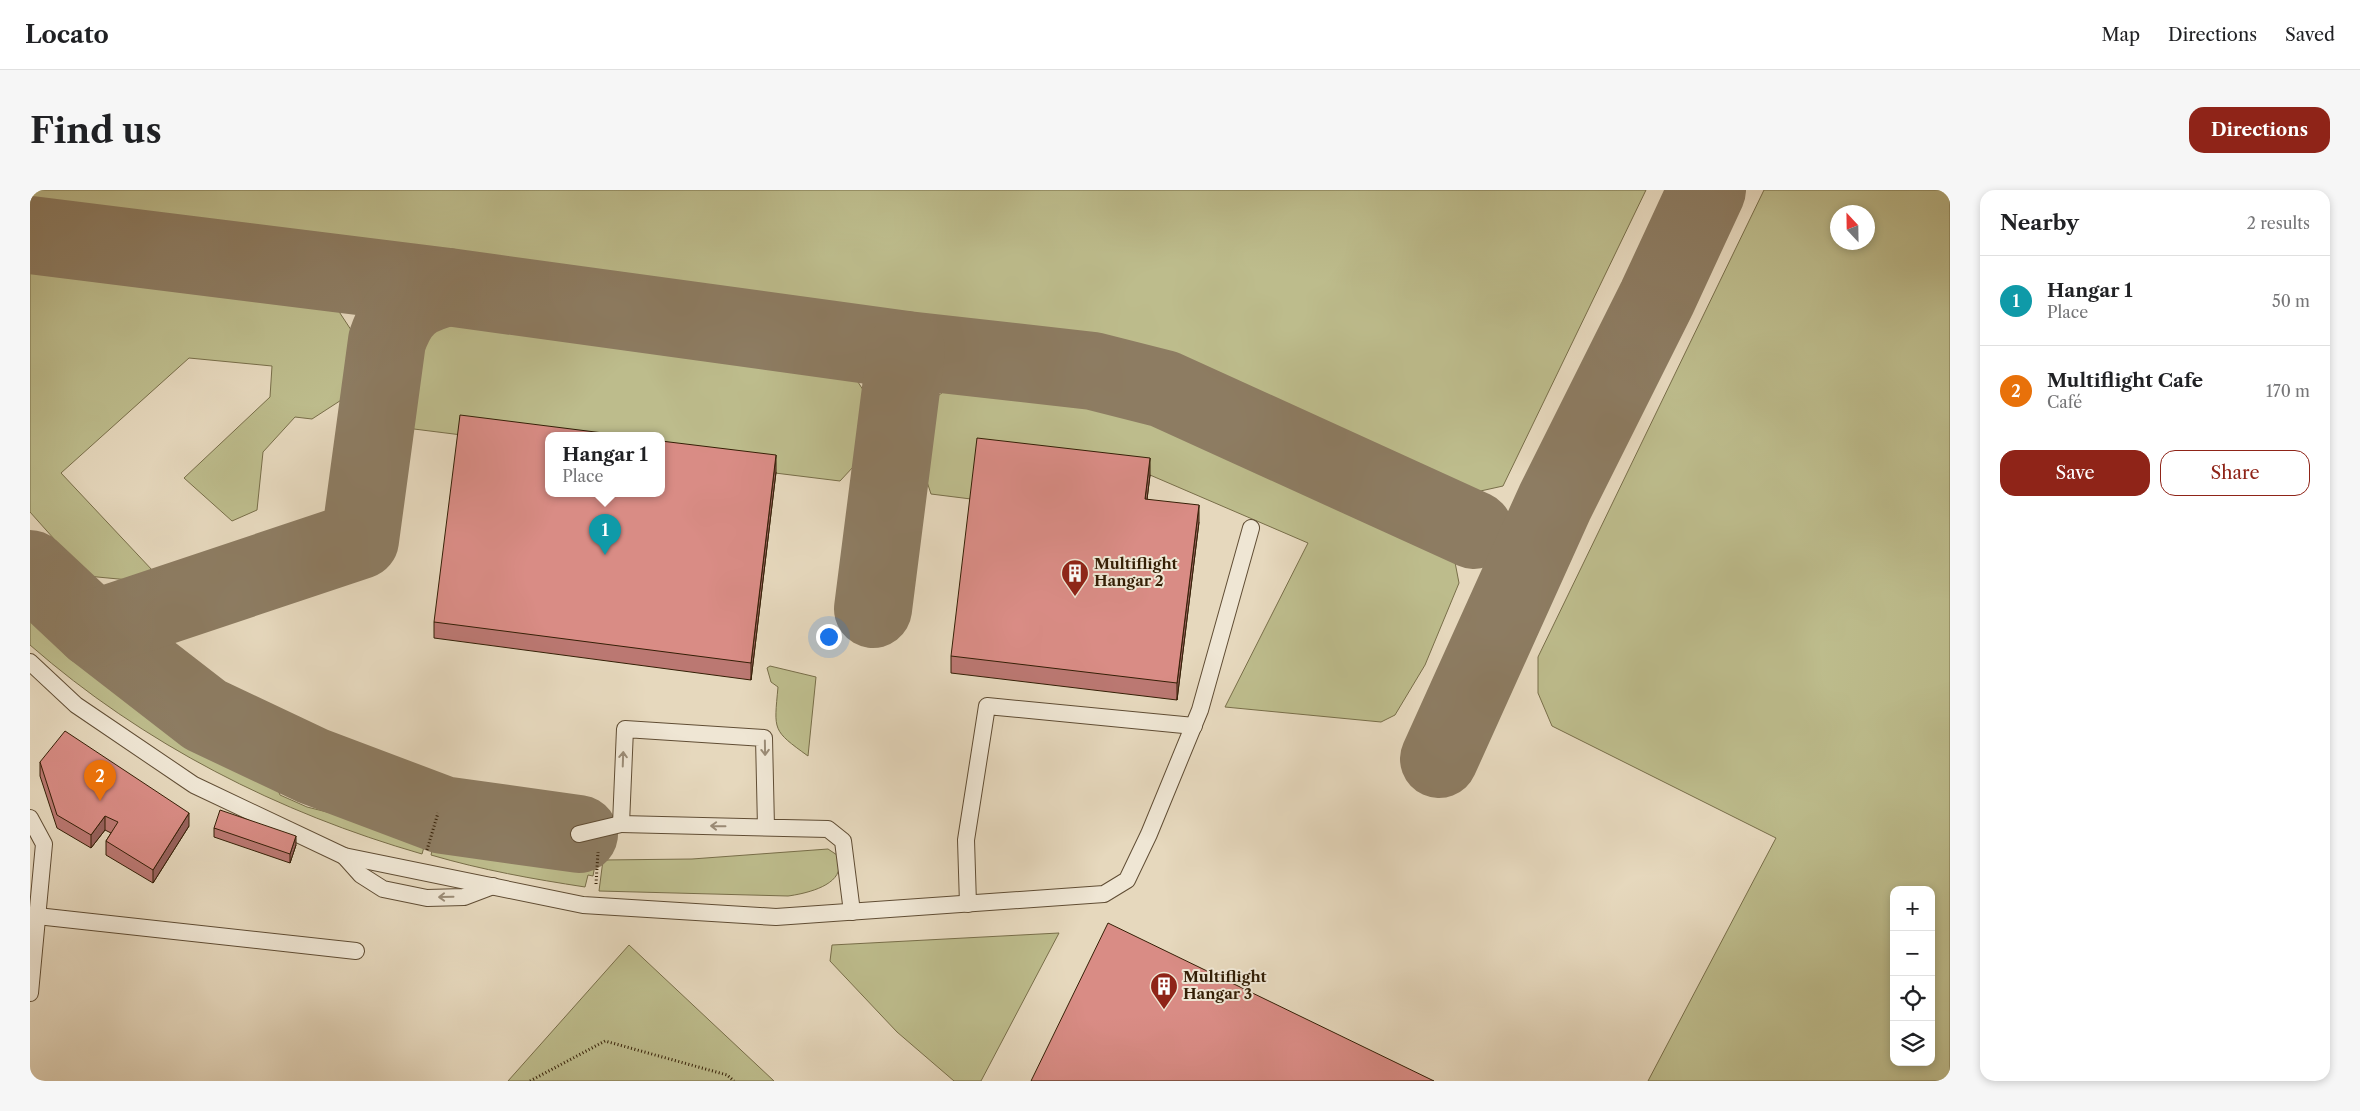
<!DOCTYPE html>
<html lang="en">
<head>
<meta charset="utf-8">
<style>
  body { margin:0; font-family:"Libre Caslon Text",serif; background:#f6f6f6; color:#202124 }
  .controls { position:absolute; right:15px; bottom:15px; display:grid; overflow:hidden; border-radius:10px; box-shadow:0 2px 8px #0003 }
  .controls button { width:45px; height:45px; display:grid; place-items:center; padding:0; border:0; border-bottom:1px solid #e0e0e0; background:#fff; color:#202124; font:25px sans-serif }
  .compass { position:absolute; left:1800px; top:15px; width:45px; height:45px; border-radius:50%; background:#fff; box-shadow:0 2px 8px #0003; rotate:338deg }
  .you { position:absolute; left:798px; top:446px; width:18px; height:18px; margin:-12px; border:4px solid #fff; border-radius:50%; background:#1a73e8; box-shadow:0 0 0 8px #1a73e833 }
  .badge { display:grid; place-items:center; width:32px; height:32px; border-radius:50%; background:#8f2418; color:#fff; font-size:16px; font-weight:700 }
  .pin { position:absolute; translate:-50% -41px; filter:drop-shadow(0 1px 2px #0008) }
  .pin::after { content:''; position:absolute; top:26px; width:18px; height:15px; background:inherit; clip-path:polygon(0 0,100% 0,50% 100%) }
  .popup { position:absolute; left:515px; top:242px; width:120px; height:65px; box-sizing:border-box; display:grid; place-content:center; border-radius:10px; background:#fff; filter:drop-shadow(0 1px 4px #0005); font-size:16px; white-space:nowrap; color:#757577 }
  .popup b { font-size:19px; color:#202124 }
  .popup::after { content:''; position:absolute; left:50%; top:100%; margin-left:-10px; border:10px solid transparent; border-top-color:#fff }
  .list { margin:0; padding:0; list-style:none }
  h2 { display:flex; justify-content:space-between; align-items:center; height:65px; margin:0; padding:0 20px; font-size:21px }
  h2 small { font-size:16px; font-weight:400; color:#757577 }
  .list li { display:grid; grid-template-columns:32px 1fr auto; gap:15px; align-items:center; box-sizing:border-box; height:90px; padding:0 20px; border-top:1px solid #e0e0e0 }
  .list b { display:block; font-size:19px; white-space:nowrap }
  .list p { margin:0; font-size:16px; white-space:nowrap; color:#757577 }
  .list em { font-size:16px; font-style:normal; color:#757577 }
  .actions { display:flex; gap:10px; padding:15px 20px }
  .actions a { flex:1; padding:11px 0; border:1px solid #8f2418; border-radius:15px; text-align:center; font-size:18px; color:#8f2418 }
  .actions .main { background:#8f2418; color:#fff }
  .icon { flex:none; width:28px; height:28px; fill:none; stroke:currentColor; stroke-width:2; stroke-linecap:round; stroke-linejoin:round }
  .map { position:relative; flex:none; width:1920px; height:891px; overflow:hidden; border-radius:15px }
  header { display:flex; align-items:center; gap:30px; box-sizing:border-box; height:70px; padding:0 25px; background:#fff; border-bottom:1px solid #e0e0e0 }
  header strong { font-size:24px }
  nav { display:flex; gap:28px; margin-inline-start:auto; font-size:18px }
  .intro { display:flex; align-items:center; justify-content:space-between; box-sizing:border-box; height:120px; padding:0 30px }
  h1 { margin:0; font-size:35px }
  .button { padding:12px 22px; border-radius:15px; background:#8f2418; color:#fff; font-size:18px; font-weight:700 }
  main { display:flex; gap:30px; padding:0 30px }
  aside { flex:1; background:#fff; border-radius:15px; box-shadow:0 2px 8px #0003 }
  .map>svg:first-child { display:block }
  .green { fill:#bdbc8c; stroke:#786e49; fill-rule:evenodd }
  .lines { fill:none; stroke-linecap:round; stroke-linejoin:round }
  .taxiway { stroke:#8d7c62; stroke-width:78 }
  .lane-casing { stroke:#604d34; stroke-width:18 }
  .path { stroke:#341f06; stroke-width:3; stroke-dasharray:1 2.5; stroke-linecap:butt }
  .lane { stroke:#efe6d4; stroke-width:16 }
  .wall { fill:#bb7872; stroke:#341f06 }
  .shaded-wall { fill:#98625d; stroke:#341f06 }
  .building { fill:#d98c85; stroke:#341f06 }
  .oneway { stroke:#9b8c77 }
  .labels { text-anchor:middle; stroke-width:4; stroke-linejoin:round; paint-order:stroke }
  .poi-label { font-size:15px; font-weight:bold; fill:#341f06; stroke:#efe6d4; text-anchor:start }
</style>
</head>
<body>
<header>
<strong>Locato</strong>
<nav><a>Map</a><a>Directions</a><a>Saved</a></nav>
</header>
<div class="intro"><h1>Find us</h1><a class="button">Directions</a></div>
<main>
<div class="map">
<svg width="1920" height="891" viewBox="0 0 1920 891">
  <rect width="100%" height="100%" fill="#e6d8bd"/>
  <filter id="stains"><feTurbulence type="fractalNoise" baseFrequency=".004" numOctaves="4"/><feColorMatrix values="0 0 0 0 .2 0 0 0 0 .09 0 0 0 0 .02 0 0 0 .5 -.17"/></filter>
  <radialGradient id="worn" r=".72"><stop offset=".6" stop-color="#630" stop-opacity="0"/><stop offset="1" stop-color="#630" stop-opacity=".3"/></radialGradient>
  <!-- green -->
  <g class="green">
    <polygon points="0,0 1616,0 1473,296 1437,304 1123,159 0,15"/>
    <path d="M1734,0H1920V891H1618L1746,648L1522,536L1508,503V467ZM1808,22H1838V52H1808ZM1864,700H1901V872H1864Z"/>
    <polygon points="0,75 302,111 331,155 319,205 282,229 265,227 233,262 227,320 202,331 154,288 240,207 242,176 159,168 31,283 123,381 99,390 57,386 0,322"/>
    <polygon points="422,131 459,133 797,177 824,186 841,212 845,243 837,262 810,291 631,269 631,246 519,246 519,256 376,238 370,203 374,172 394,147"/>
    <polygon points="920,197 1085,209 1414,355 1424,367 1429,393 1395,475 1365,525 1351,532 1195,517 1278,353 1120,285 941,309 901,304 887,261 894,216"/>
    <path d="M0,418L33,447L38,455L46,456L52,470L88,498L203,568L243,588L250,605L277,617L297,622H325L398,643L392,664C249,623 113,554 0,455Z"/>
    <path d="M740,476L786,487L778,566C742,540 744,541 748,497L741,492L737,478Z"/>
    <path d="M406,644L485,661L566,669L563,686L558,685L555,697C503,689 452,680 401,665Z"/>
    <path d="M798,659L807,665C808,669 809,674 809,678C807,697 773,704 758,706L569,701L573,670L662,669Z"/>
    <polygon points="1029,743 951,891 924,891 867,842 800,771 802,755"/>
    <polygon points="599,755 744,891 478,891"/>
  </g>
  <g class="lines">
    <!-- taxiway -->
    <g class="taxiway">
      <polyline points="0,45 418,97 876,160 1063,181 1134,199 1444,340"/>
      <polyline points="0,379 64,439 175,525 283,576 413,625 549,644"/>
      <polyline points="843,419 876,160"/>
      <path d="M64,439L330,350L357,151C369,116 383,106 418,97"/>
      <polyline points="1409,569 1525,312 1627,108 1677,0"/>
    </g>
    <!-- lane casing -->
    <g class="lane-casing">
      <g id="lane">
        <polyline points="0,472 46,515 164,595 314,666 553,715 746,727 1074,704 1097,690 1119,644 1170,520 1221,338"/>
        <polyline points="0,628 14,654 0,803"/>
        <polyline points="736,637 734,548 595,539 591,634 798,639 813,651 822,722"/>
        <polyline points="549,644 591,634"/>
        <polyline points="314,666 331,685 353,699 397,708 434,707 463,696"/>
        <polyline points="938,714 936,650 957,516 1164,536"/>
        <polyline points="7,726 326,761"/>
      </g>
    </g>
    <!-- path -->
    <g class="path">
      <polyline points="397,660 408,623"/>
      <polyline points="566,694 568,662"/>
      <polyline points="500,891 575,851 697,885 704,891"/>
    </g>
    <!-- lane -->
    <use href="#lane" class="lane"/>
  </g>
  <!-- wall -->
  <g class="wall">
    <polygon points="746,282 721,490 404,448 404,432"/>
    <polygon points="1120,285 1117,309 1169,332 1147,510 921,483 921,466"/>
    <polygon points="10,572 159,636 123,693 76,665 76,651 81,643 75,640 61,658 27,638 10,586"/>
    <polygon points="184,638 266,655 260,673 184,647"/>
  </g>
  <!-- shaded-wall -->
  <g class="shaded-wall">
    <polygon points="746,265 746,282 721,490 721,473"/>
    <polygon points="1120,268 1120,285 1115,326 1115,309"/>
    <polygon points="1169,315 1169,332 1147,510 1147,493"/>
    <polygon points="159,623 159,636 123,693 123,680"/>
    <polygon points="75,626 75,640 61,658 61,645"/>
    <polygon points="266,646 266,655 260,673 260,664"/>
  </g>
  <!-- building -->
  <g class="building">
    <polygon points="430,225 597,246 519,246 519,304 631,304 631,251 746,265 721,473 404,432"/>
    <polygon points="947,248 1120,268 1115,309 1169,315 1147,493 921,466"/>
    <polygon points="35,541 159,623 123,680 76,651 88,632 75,626 61,645 27,625 10,572"/>
    <polygon points="190,620 266,646 260,664 184,638"/>
    <polygon points="1078,733 1404,891 1001,891"/>
  </g>
  <!-- one-way arrows -->
  <defs><path id="oneway-shaft" d="M-6 0H5M1.5-3L5.5 0L1.5 3" fill="none" stroke-width="1.6" stroke-linecap="round" stroke-linejoin="round" transform="scale(1.25)"/></defs>
  <g class="oneway">
    <use href="#oneway-shaft" transform="translate(735 558) rotate(89)"/>
    <use href="#oneway-shaft" transform="translate(593 569) rotate(-88)"/>
    <use href="#oneway-shaft" transform="translate(688 636) rotate(-179)"/>
    <use href="#oneway-shaft" transform="translate(416 707) rotate(179)"/>
  </g>
  <!-- icons -->
  <defs>
    <g id="building-pin" transform="scale(1.4375)"><path d="M0 17L-7.5 6A9.5 9.5 0 1 1 7.5 6Z" fill="#8f2418" stroke="#efe6d4"/><path d="M-4-6H4V6H1V3H-1V6H-4ZM-2.5-4.3h1.7v1.8h-1.7ZM.8-4.3h1.7v1.8H.8ZM-2.5-1h1.7V.8h-1.7ZM.8-1h1.7V.8H.8Z" fill="#fff"/></g>
  </defs>
  <g fill-rule="evenodd">
    <use href="#building-pin" x="1045" y="383"/>
    <use href="#building-pin" x="1134" y="796"/>
  </g>
  <g class="labels">
    <!-- poi labels -->
    <g class="poi-label">
      <text x="1064" y="379">Multiflight<tspan x="1064" dy="17">Hangar 2</tspan></text>
      <text x="1153" y="792">Multiflight<tspan x="1153" dy="17">Hangar 3</tspan></text>
    </g>
  </g>
  <rect width="100%" height="100%" filter="url(#stains)"/>
  <rect width="100%" height="100%" fill="url(#worn)"/>
</svg>
<div class="controls">
<button>+</button>
<button>−</button>
<button><svg class="icon" aria-label="locate" viewBox="0 0 24 24"><circle cx="12" cy="12" r="6"/><path d="M12 2v4M12 18v4M2 12h4M18 12h4"/></svg></button>
<button><svg class="icon" aria-label="layers" viewBox="0 0 24 24"><path d="M12 4l9 5-9 5-9-5zM3 14l9 5 9-5"/></svg></button>
</div>
<svg class="compass" viewBox="-18 -18 36 36"><path d="M0-13l5 13h-10z" fill="#e53935"/><path d="M0 13l5-13h-10z" fill="#757577"/></svg>
<div class="you"></div>
<div class="pin badge" style="left:575px;top:365px;background:#0f9aa8">1</div>
<div class="popup"><b>Hangar 1</b>Place</div>
<div class="pin badge" style="left:70px;top:611px;background:#e8710a">2</div>
</div>
<aside>
<h2>Nearby<small>2 results</small></h2>
<ul class="list">
<li><span class="badge" style="background:#0f9aa8">1</span><div><b>Hangar 1</b><p>Place</p></div><em>50 m</em></li>
<li><span class="badge" style="background:#e8710a">2</span><div><b>Multiflight Cafe</b><p>Café</p></div><em>170 m</em></li>
</ul>
<div class="actions"><a class="main">Save</a><a>Share</a></div>
</aside>
</main>
</body>
</html>
